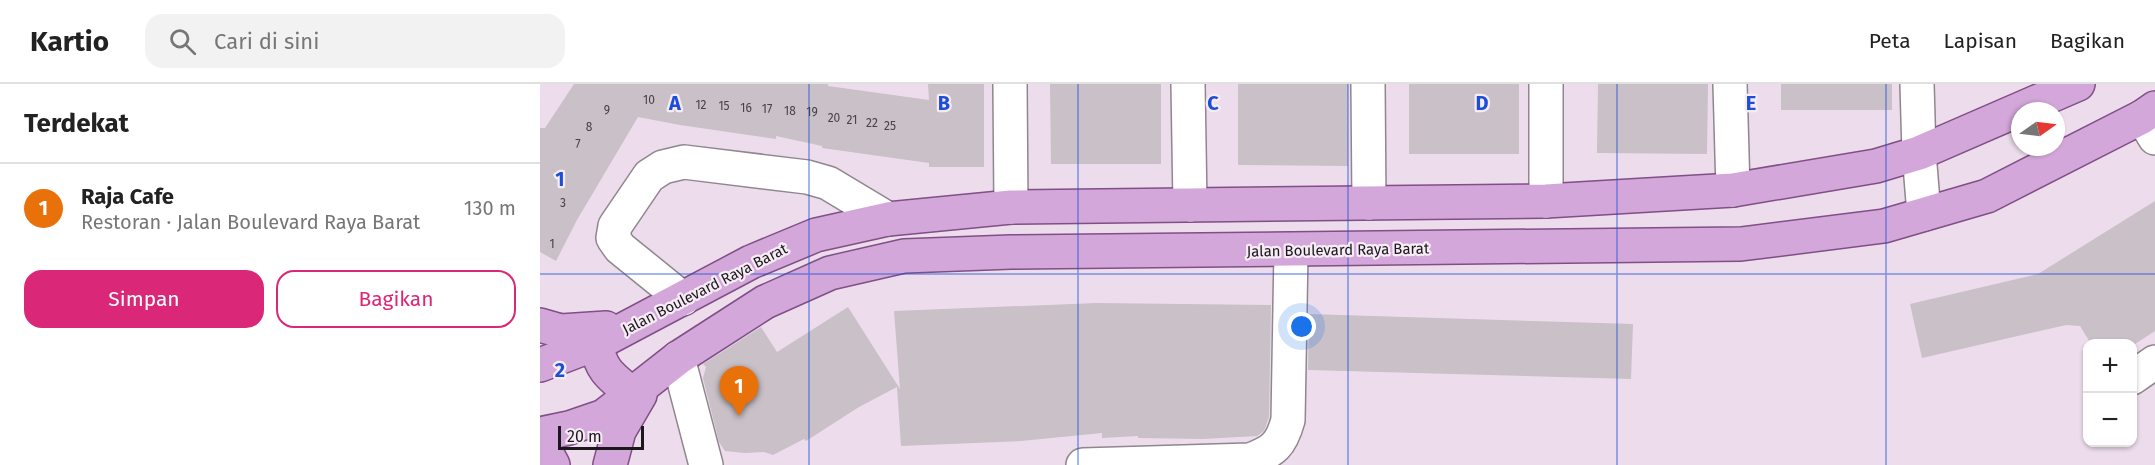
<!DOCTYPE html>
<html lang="id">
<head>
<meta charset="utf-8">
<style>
  body { margin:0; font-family:"Fira Sans",sans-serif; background:#f2f2f2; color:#222 }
  .controls { position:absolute; right:18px; bottom:18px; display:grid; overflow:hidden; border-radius:12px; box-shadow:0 2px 4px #0004 }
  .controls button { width:54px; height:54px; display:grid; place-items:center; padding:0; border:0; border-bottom:2px solid #e0e0e0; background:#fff; color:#222; font:30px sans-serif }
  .compass { position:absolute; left:1471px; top:18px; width:54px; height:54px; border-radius:50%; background:#fff; box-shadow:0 2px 4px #0004; rotate:76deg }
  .scale { position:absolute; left:18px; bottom:15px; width:86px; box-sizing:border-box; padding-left:6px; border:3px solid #1b181b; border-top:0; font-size:16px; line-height:21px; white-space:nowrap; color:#1b181b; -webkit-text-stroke:4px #f7ecf6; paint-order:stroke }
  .you { position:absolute; left:762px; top:243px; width:21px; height:21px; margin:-15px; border:4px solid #fff; border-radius:50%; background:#1a73e8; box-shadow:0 0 0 9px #1a73e833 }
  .badge { display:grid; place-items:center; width:39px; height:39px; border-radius:50%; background:#db2777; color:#fff; font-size:20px; font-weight:700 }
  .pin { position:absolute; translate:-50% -50px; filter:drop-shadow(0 2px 3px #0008) }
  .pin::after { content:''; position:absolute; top:32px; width:21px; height:18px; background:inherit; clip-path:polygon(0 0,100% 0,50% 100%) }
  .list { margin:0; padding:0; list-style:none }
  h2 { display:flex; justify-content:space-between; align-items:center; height:78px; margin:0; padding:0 24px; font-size:26px }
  h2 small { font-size:20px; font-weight:400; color:#767676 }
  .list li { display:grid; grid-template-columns:39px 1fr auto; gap:18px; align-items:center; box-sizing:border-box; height:90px; padding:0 24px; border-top:2px solid #e0e0e0 }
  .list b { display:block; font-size:22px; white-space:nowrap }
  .list p { margin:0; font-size:20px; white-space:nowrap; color:#767676 }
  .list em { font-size:20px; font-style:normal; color:#767676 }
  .actions { display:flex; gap:12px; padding:18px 24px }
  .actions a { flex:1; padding:14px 0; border:2px solid #db2777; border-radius:18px; text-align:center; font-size:21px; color:#db2777 }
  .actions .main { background:#db2777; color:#fff }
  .icon { flex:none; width:33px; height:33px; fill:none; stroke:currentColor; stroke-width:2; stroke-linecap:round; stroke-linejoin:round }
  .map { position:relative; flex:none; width:1615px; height:381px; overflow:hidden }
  header { display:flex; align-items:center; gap:36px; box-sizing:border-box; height:84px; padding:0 30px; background:#fff; border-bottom:2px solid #e0e0e0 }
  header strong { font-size:28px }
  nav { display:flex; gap:33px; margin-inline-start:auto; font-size:21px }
  .search { width:420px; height:54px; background:#f2f2f2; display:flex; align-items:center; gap:15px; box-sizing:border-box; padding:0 21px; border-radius:18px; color:#767676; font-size:22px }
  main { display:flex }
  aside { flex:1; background:#fff }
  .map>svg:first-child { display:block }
  .built { fill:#edddec; fill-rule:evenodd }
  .building { fill:#c9c0c8 }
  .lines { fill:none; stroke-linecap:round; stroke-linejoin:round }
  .minor-casing { stroke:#8f868e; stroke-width:36 }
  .major-casing { stroke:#7f4f86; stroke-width:36 }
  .minor { stroke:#fff; stroke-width:33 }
  .major { stroke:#d3a7d9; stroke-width:33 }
  .grid { fill:none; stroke:#1d4ed8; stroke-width:1.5; stroke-opacity:0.55 }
  .labels { text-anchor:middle; stroke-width:4.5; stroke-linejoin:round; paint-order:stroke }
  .number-label { font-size:12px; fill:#464246 }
  .street-label { font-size:15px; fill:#1b181b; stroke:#f7ecf6 }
  .grid-label { font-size:20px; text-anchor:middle; font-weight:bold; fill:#1d4ed8; stroke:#f7ecf6; stroke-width:4.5; stroke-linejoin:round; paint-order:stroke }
</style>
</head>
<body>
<header>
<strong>Kartio</strong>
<div class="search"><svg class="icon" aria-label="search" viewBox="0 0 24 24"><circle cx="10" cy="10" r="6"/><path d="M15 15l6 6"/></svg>Cari di sini</div>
<nav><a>Peta</a><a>Lapisan</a><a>Bagikan</a></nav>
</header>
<main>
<aside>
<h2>Terdekat<small></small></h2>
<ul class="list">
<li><span class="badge" style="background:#e8710a">1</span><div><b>Raja Cafe</b><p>Restoran · Jalan Boulevard Raya Barat</p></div><em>130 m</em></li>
</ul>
<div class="actions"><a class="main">Simpan</a><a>Bagikan</a></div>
</aside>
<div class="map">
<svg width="1615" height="381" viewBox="0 0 1615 381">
  <rect width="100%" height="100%" fill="#f7ecf6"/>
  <!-- built -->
  <path class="built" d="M0,0H1615V381H0ZM1480,27H1516V63H1480ZM1548,260H1592V358H1548Z"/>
  <!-- building -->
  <g class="building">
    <polygon points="34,0 288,0 288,2 389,16 388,0 444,0 444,83 389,83 389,79 282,64 282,62 236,52 236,55 140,41 98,33 37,136 16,177 0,168 0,44 5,44"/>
    <polygon points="510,0 621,0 621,80 511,80"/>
    <polygon points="698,0 808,0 808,82 698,81"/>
    <rect x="869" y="0" width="110" height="70"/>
    <polygon points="1058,0 1168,0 1167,70 1057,69"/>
    <rect x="1241" y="0" width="111" height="26"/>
    <polygon points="1615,117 1615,247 1595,260 1551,260 1540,242 1526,241 1382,274 1370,220 1498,190"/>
    <polygon points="557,219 731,221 729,333 724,347 717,352 663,355 598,354 598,352 562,354 562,349 481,357 361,362 357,303 319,323 266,357 264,355 233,371 224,368 205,369 185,367 179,358 163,294 166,283 163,280 221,243 237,268 308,223 360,305 354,227"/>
    <polygon points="769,230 1093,240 1091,295 768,286"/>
  </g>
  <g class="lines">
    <!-- minor casing -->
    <g class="minor-casing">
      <g id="minor">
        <polyline points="470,0 471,123"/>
        <polyline points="648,0 650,121"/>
        <polyline points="828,0 829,119"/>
        <polyline points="1190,0 1193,106"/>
        <polyline points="1377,0 1379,69 1384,130"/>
        <polyline points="1602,33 1615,54"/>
        <polyline points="1006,117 1006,0"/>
        <polyline points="143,215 80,164 73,154 75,142 109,92 123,83 144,78 267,93 288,99 348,135"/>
        <polyline points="138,274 166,381"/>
        <polyline points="1592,294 1615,278"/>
        <path d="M543,381L710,376C734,367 741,361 748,336L751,167"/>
      </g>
    </g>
    <!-- major casing -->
    <g class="major-casing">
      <g id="major">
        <polyline points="0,241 21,247 66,244"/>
        <path d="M60,258L57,261C60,287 73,294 92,310"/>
        <polyline points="0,281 60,258 211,178 276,151 348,135 471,123 1006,117 1193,106 1336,82 1379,69 1538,0"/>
        <polyline points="0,350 29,344 64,332 138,274 225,218 290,189 364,172 471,168 1201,160 1344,142 1447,112 1602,33 1615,24"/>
        <polyline points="0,357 13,381"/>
        <polyline points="70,381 79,347 100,311"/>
      </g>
    </g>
    <!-- minor -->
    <use href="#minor" class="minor"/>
    <!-- major -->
    <use href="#major" class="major"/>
  </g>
  <!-- grid -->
  <path class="grid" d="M269,0V381M538,0V381M808,0V381M1077,0V381M1346,0V381M0,190H1615"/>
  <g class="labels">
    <!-- number labels -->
    <g class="number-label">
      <text x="109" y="20">10</text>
      <text x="161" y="25">12</text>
      <text x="184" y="26">15</text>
      <text x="206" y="28">16</text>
      <text x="227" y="29">17</text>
      <text x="67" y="30">9</text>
      <text x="250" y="31">18</text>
      <text x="272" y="32">19</text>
      <text x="294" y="38">20</text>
      <text x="312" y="40">21</text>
      <text x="332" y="43">22</text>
      <text x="350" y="46">25</text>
      <text x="49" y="47">8</text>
      <text x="38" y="64">7</text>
      <text x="23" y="123">3</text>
      <text x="12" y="164">1</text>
    </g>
    <!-- street labels -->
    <g class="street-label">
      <text transform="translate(798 166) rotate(-1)" y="5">Jalan Boulevard Raya Barat</text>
      <text transform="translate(165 205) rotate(-27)" y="5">Jalan Boulevard Raya Barat</text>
    </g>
  </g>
  <g class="grid-label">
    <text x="135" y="26">A</text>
    <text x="404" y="26">B</text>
    <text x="673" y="26">C</text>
    <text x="942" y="26">D</text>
    <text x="1211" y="26">E</text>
    <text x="20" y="102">1</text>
    <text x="20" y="293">2</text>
  </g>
</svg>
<div class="controls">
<button>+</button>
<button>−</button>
</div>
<svg class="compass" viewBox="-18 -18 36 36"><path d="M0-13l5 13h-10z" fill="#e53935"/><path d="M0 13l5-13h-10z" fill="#767676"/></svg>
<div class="scale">20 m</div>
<div class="you"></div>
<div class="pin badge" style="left:199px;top:332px;background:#e8710a">1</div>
</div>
</main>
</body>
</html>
